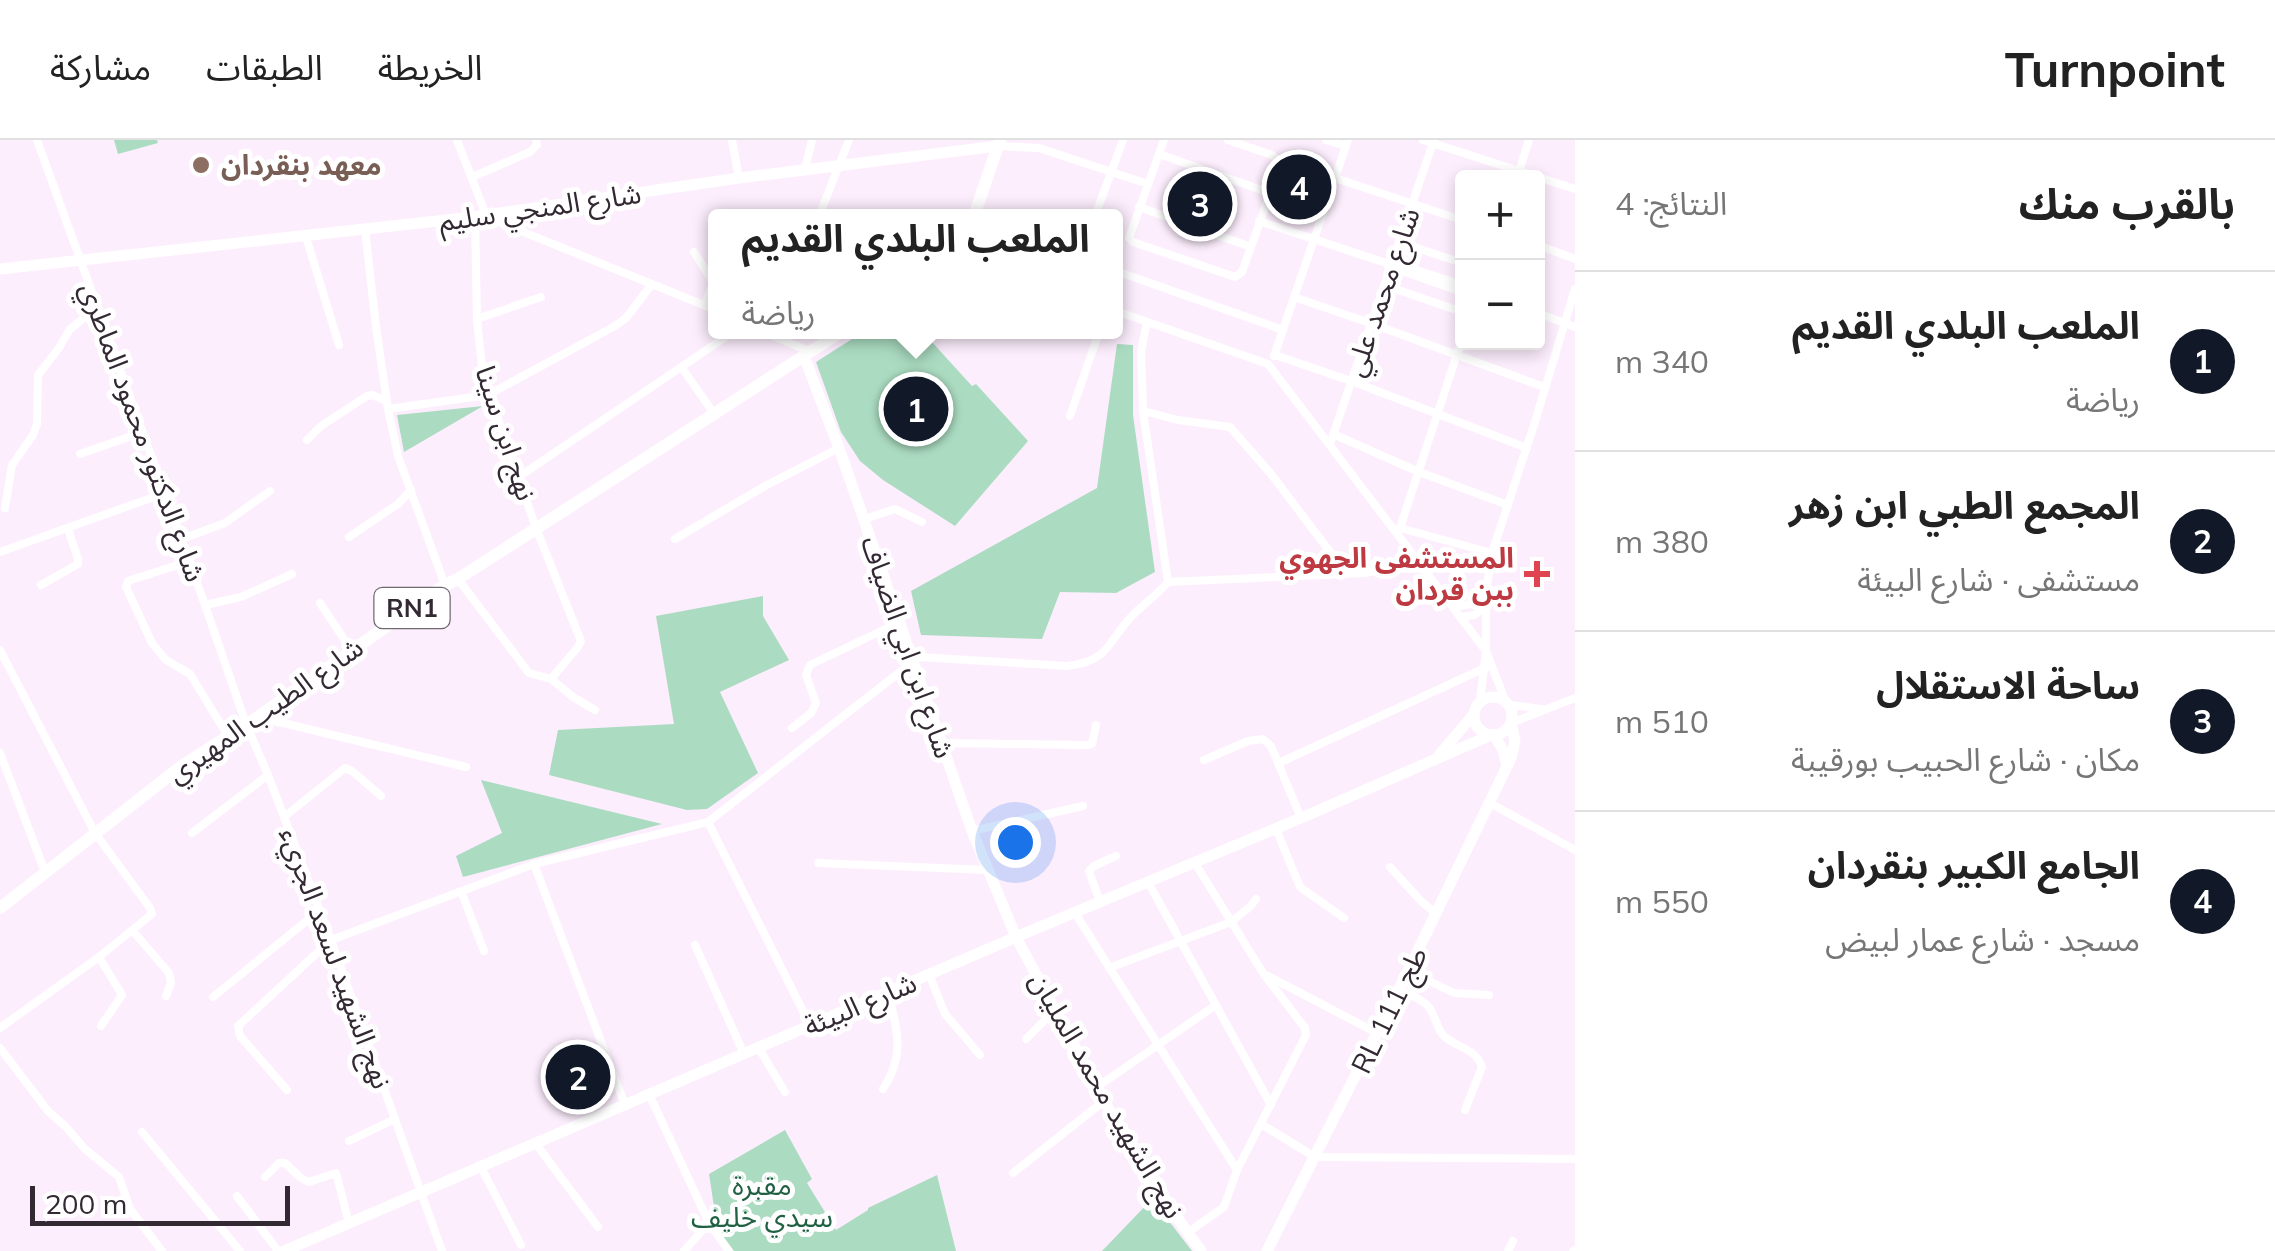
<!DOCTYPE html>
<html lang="ar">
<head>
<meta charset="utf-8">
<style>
  body { margin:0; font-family:Mulish,"Noto Sans Arabic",sans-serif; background:#f6f6f6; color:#222; direction:rtl }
  .controls { position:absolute; right:30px; top:30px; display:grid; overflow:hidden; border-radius:10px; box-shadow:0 5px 15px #0003 }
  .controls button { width:90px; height:90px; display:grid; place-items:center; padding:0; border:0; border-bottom:2px solid #e0e0e0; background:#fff; color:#222; font:50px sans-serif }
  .scale { position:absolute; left:30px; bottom:25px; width:260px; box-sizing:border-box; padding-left:10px; border:5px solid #332933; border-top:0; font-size:28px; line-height:35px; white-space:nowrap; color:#332933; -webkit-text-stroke:8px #fff; paint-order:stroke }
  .you { position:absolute; left:1015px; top:702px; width:35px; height:35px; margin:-25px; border:8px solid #fff; border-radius:50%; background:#1a73e8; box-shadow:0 0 0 15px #1a73e833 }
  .badge { display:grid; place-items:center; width:65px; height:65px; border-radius:50%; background:#111827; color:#fff; font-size:32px; font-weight:700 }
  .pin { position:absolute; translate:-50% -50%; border:5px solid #fff; box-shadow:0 2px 10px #0006 }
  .popup { position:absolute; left:708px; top:69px; width:415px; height:130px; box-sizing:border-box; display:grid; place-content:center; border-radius:10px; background:#fff; filter:drop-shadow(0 2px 8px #0005); font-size:32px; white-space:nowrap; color:#767676 }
  .popup b { font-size:38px; color:#222 }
  .popup::after { content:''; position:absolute; left:50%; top:100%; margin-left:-20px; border:20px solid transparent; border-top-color:#fff }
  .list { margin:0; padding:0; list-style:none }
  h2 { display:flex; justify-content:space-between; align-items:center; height:130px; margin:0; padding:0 40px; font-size:42px }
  h2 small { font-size:32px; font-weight:400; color:#767676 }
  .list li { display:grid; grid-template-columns:65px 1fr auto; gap:30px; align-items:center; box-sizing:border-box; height:180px; padding:0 40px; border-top:2px solid #e0e0e0 }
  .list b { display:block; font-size:38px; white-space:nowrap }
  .list p { margin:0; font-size:32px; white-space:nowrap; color:#767676 }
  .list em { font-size:32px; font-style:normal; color:#767676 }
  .map { position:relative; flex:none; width:1575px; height:1111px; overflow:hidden; direction:ltr }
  header { display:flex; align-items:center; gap:60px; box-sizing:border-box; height:140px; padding:0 50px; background:#fff; border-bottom:2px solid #e0e0e0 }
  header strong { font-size:48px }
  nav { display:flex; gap:55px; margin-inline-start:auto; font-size:35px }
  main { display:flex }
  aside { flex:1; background:#fff }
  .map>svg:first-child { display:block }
  .green { fill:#abdcc1 }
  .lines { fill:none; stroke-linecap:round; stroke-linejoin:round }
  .street { stroke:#fff; stroke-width:8 }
  .secondary { stroke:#fff; stroke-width:11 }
  .primary { stroke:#fff; stroke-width:12 }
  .education-dot { fill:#8d6e63; stroke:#fff; stroke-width:4 }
  .health-dot { fill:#e0444e; stroke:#fff; stroke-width:4 }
  .labels { text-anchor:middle; stroke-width:10; stroke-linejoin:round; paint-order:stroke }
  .shield { fill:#fff; stroke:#706970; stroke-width:2.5 }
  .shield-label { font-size:25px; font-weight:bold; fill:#332933 }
  .education-label { font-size:28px; font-weight:bold; fill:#785e54; stroke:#fff; text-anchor:start }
  .street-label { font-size:28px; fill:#332933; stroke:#fff }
  .health-label { font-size:28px; font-weight:bold; fill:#be3a42; stroke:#fff; text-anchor:end }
  .park-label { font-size:28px; fill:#216143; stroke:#fff }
</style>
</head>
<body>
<header>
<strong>Turnpoint</strong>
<nav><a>الخريطة</a><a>الطبقات</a><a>مشاركة</a></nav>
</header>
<main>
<aside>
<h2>بالقرب منك<small>النتائج: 4</small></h2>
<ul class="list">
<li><span class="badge">1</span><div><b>الملعب البلدي القديم</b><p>رياضة</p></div><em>340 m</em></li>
<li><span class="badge">2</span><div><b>المجمع الطبي ابن زهر</b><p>مستشفى · شارع البيئة</p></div><em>380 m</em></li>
<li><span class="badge">3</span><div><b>ساحة الاستقلال</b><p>مكان · شارع الحبيب بورقيبة</p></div><em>510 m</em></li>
<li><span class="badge">4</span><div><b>الجامع الكبير بنقردان</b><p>مسجد · شارع عمار لبيض</p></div><em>550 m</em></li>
</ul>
</aside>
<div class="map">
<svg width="1575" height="1111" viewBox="0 0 1575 1111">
  <rect width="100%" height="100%" fill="#fdeefd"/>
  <!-- green -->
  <g class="green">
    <polygon points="114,0 157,0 158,3 118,14"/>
    <polygon points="863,192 929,192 933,197 931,201 972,246 976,244 1028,301 955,386 883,340 860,321 841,292 816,222"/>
    <polygon points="1117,204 1133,205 1133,275 1155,432 1116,453 1060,452 1042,499 921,495 911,451 1097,348"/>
    <polygon points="483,266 404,312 397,275"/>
    <polygon points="763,456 763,476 789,520 720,552 758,633 707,669 687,670 549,635 558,590 674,584 656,476"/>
    <polygon points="481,640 662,684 463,737 456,716 502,693"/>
    <polygon points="785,990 812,1039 807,1043 836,1090 868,1070 868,1068 937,1035 956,1111 734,1111 718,1093 709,1034"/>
    <polygon points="1152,1059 1192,1111 1102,1111"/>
  </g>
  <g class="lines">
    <!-- street -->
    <g class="street">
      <polyline points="37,0 205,465 246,584 268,635 331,800 442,1111"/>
      <polyline points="457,0 486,75"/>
      <polyline points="732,0 739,38"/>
      <polyline points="1164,0 1129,98 1133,102 1235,137 1242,132 1280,26 1279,21 1272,15 1228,0"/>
      <polyline points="1326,0 1346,6"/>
      <polyline points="1423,0 1575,49"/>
      <polyline points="998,6 1039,8 1148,44"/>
      <polyline points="1159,14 1270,53"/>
      <polyline points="805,30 812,0"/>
      <polyline points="472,37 530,12 537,5 536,0"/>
      <polyline points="1335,38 1462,80"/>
      <polyline points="1517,38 1529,0"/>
      <polyline points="1139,67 1251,107"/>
      <polyline points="484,76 716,170"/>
      <polyline points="819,76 849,0"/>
      <polyline points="1095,76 1123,0"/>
      <polyline points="475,77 477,179 483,236 536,388 581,501 578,507 551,539"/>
      <polyline points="1259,81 1386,123 1392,122 1462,145"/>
      <polyline points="365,89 376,187 388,269 398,316 445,445"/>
      <polyline points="306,97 339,205"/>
      <polyline points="1399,102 1462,123"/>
      <polyline points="1538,105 1575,119"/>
      <polyline points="694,112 713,142 705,165"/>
      <polyline points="1388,126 1462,152"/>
      <polyline points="1116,131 1283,190"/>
      <polyline points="1384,145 1462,172"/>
      <polyline points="1294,157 1370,183 1544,247"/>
      <polyline points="1116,171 1268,224 1486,511 1505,560"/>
      <polyline points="1538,173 1575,187"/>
      <polyline points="477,179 541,157"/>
      <polyline points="1147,182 1141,212 1143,271 1168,442"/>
      <polyline points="764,192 811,212"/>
      <polyline points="1275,215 1351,241 1527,308"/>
      <polyline points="1274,216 1348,0"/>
      <polyline points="682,228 715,275"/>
      <polyline points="388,269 488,255 615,186 626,178 652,144"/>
      <polyline points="1143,271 1178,280 1230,287 1271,334 1346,433"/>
      <polyline points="1070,276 1099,192"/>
      <polyline points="1333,294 1419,332 1508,365"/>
      <polyline points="307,300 321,286 367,256 372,255 387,261"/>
      <polyline points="1330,304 1434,0"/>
      <polyline points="80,314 143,292"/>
      <polyline points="520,336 733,192"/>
      <polyline points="5,368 12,325 33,295 37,284 38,235 59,208 70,189 98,167"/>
      <polyline points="864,379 895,369 922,382"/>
      <polyline points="1400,388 1492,413"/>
      <polyline points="1398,394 1462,199"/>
      <polyline points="349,397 398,364 411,350"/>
      <polyline points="182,399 225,383 270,351"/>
      <polyline points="675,399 765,346 839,308"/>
      <polyline points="0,412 165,353"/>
      <polyline points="190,421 128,441 126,447 152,503 166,520 190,534 228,596"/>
      <polyline points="458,439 529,533 551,539 573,557 595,570"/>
      <polyline points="41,445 78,424 78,419 68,389"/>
      <polyline points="320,463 352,511"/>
      <polyline points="205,465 241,457 292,434"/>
      <polyline points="1453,467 1472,464 1486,452"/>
      <polyline points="1461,477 1474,475 1486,467"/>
      <polyline points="0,510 95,693 150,768 152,774 99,817 0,888"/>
      <polyline points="1480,561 1486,511 1486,452 1492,413 1534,285 1575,149"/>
      <polyline points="1510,565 1541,569"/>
      <polyline points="258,577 466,627"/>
      <polyline points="1511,583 1575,558"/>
      <polyline points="792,588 811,573 816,563 806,535 810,525 900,482"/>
      <polyline points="941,603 1087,605 1092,604 1096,585"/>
      <polyline points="0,613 45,732"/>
      <polyline points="1204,620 1248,601 1263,599 1271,606 1301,678"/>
      <polyline points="1279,623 1487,527"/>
      <polyline points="1490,663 1575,710"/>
      <polyline points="284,677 345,628 352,631 381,656"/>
      <polyline points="708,682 810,885"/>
      <polyline points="1276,689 1300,747 1344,778"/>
      <polyline points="972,691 1083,666"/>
      <polyline points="192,693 268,635"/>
      <polyline points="818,723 987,730"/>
      <polyline points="534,724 625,965"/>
      <polyline points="1390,727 1420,760 1436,774"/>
      <polyline points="1148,742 1271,965"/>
      <polyline points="461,751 484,811"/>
      <polyline points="1100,762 1089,731 1094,726 1116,716"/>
      <polyline points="1075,773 1237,1030"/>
      <polyline points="133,791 169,833 171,843 166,856"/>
      <polyline points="695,805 744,914"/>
      <polyline points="99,817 122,855 101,886"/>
      <polyline points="1109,828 1231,782 1251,766 1256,759"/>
      <polyline points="1408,831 1454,853 1489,855"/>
      <polyline points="929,834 945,874 980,915"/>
      <polyline points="1266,835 1377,893"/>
      <path d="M1399,849C1408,854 1422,859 1428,866C1436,875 1436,888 1444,896C1457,908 1476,908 1482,927L1465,970"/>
      <polyline points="213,857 320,770"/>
      <polyline points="1026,899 1055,870"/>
      <polyline points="758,907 785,952"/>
      <polyline points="0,908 48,971 66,987 85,1009 119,1037 130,1069 162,1111"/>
      <polyline points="1097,947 1216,865"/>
      <path d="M883,949C906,914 897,890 888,852"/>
      <path d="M287,950L240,896L238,886L331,800L534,724L708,682L919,517L1067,526C1112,520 1106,502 1133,475C1144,464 1157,455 1168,442L1365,433L1418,421"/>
      <polyline points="649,954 709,1083 729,1111"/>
      <polyline points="1261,984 1315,1017 1575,1019"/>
      <polyline points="142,992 240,1111"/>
      <polyline points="349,1001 395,979"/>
      <polyline points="536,1004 598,1087"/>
      <polyline points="481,1027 521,1105"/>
      <polyline points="1013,1033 1104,961"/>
      <polyline points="265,1037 279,1023 285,1023 301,1038 309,1042 336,1033 349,1083"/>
      <polyline points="237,1056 278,1111"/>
      <polyline points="1187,1093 1224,1067 1237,1030 1306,895 1305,888 1263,833 1195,723"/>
      <polyline points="684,1111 709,1083"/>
      <polyline points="1508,1111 1513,1101"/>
      <polyline points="1573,1111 1575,1110"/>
    </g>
    <!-- secondary -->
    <g class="secondary">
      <polyline points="0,129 465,78 739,38 998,6"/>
      <polyline points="804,216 839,308 972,691 1016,797 1104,961 1151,1041 1201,1111"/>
      <circle cx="1493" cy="576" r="19"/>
      <polyline points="1494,595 1503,610 1507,626"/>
      <polyline points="1440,614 1474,574"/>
      <polyline points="284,1111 1016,797 1301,678 1491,595"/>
      <polyline points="1267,1111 1408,831 1511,618 1515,601 1511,583"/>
    </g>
    <!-- primary -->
    <g class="primary">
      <polyline points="974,76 1000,0"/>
      <polyline points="0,768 183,625 258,577 445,445 458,439 841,192"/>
    </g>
  </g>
  <!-- markers -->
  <circle class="education-dot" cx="201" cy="25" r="10"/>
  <path class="health-dot" d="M1532 419h10v10h10v10h-10v10h-10v-10h-10v-10h10z"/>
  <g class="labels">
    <!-- shield labels -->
    <rect class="shield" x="374.5" y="448" width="75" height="40" rx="8"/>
    <g class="shield-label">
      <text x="412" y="477">RN1</text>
    </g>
    <!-- education labels -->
    <g class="education-label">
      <text x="221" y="35">معهد بنقردان</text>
    </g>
    <!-- street labels -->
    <g class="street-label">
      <text transform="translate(540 67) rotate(-8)" y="10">شارع المنجي سليم</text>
      <text transform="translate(1382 152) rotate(-71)" y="10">شارع محمد علي</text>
      <text transform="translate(143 292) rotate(70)" y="10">شارع الدكتور محمود الماطري</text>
      <text transform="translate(506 293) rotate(72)" y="10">نهج ابن سينا</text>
      <text transform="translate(908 507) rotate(71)" y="10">شارع ابن ابي الضياف</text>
      <text transform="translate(265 570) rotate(-35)" y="10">شارع الطيب المهيري</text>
      <text transform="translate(336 818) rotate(70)" y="10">نهج الشهيد لسعد الجريء</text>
      <text transform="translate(860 864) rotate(-23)" y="10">شارع البيئة</text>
      <text transform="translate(1389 870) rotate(-64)" y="10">RL طج 111</text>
      <text transform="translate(1107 955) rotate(60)" y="10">نهج الشهيد محمد المليان</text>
    </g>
    <!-- health labels -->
    <g class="health-label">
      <text x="1514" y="428">المستشفى الجهوي<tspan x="1514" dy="32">ببن قردان</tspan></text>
    </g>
    <!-- park labels -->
    <g class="park-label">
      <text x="762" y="1055">مقبرة<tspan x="762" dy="32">سيدي خليف</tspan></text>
    </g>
  </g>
</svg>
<div class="controls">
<button>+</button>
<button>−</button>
</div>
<div class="scale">200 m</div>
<div class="you"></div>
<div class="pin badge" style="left:916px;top:269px">1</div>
<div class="popup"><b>الملعب البلدي القديم</b>رياضة</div>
<div class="pin badge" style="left:578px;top:937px">2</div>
<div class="pin badge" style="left:1200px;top:64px">3</div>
<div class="pin badge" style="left:1299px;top:47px">4</div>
</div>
</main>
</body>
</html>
